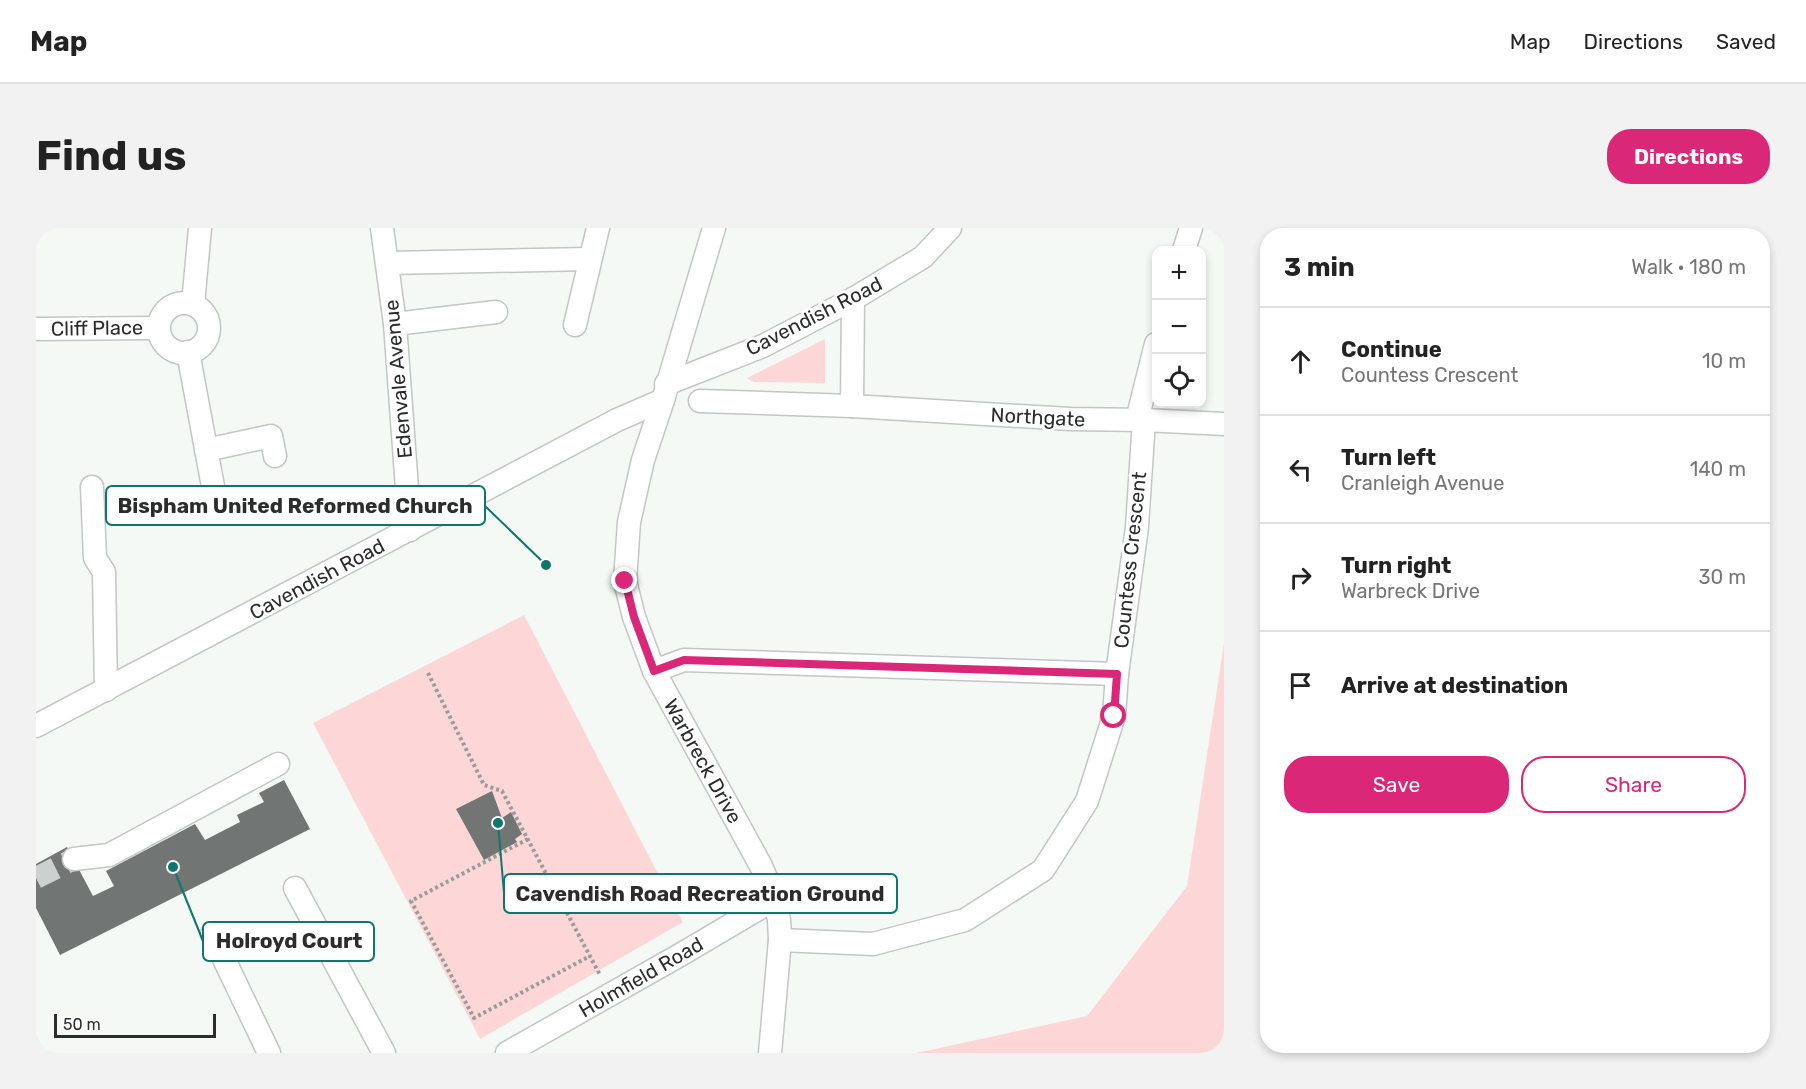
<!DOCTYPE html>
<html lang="en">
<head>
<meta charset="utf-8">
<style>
  body { margin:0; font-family:Rubik,sans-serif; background:#f2f2f2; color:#222 }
  .controls { position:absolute; right:18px; top:18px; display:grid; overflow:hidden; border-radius:12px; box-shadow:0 3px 9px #0003 }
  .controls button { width:54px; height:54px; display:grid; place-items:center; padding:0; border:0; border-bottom:2px solid #e0e0e0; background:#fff; color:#222; font:30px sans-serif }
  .scale { position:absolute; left:18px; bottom:15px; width:162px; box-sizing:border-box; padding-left:6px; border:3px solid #2b2d2c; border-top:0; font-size:16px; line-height:21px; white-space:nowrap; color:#2b2d2c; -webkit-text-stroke:4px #fff; paint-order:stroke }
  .stop { position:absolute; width:18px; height:18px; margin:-14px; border:4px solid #db2777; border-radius:50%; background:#fff }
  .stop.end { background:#db2777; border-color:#fff; box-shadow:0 2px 6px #0008 }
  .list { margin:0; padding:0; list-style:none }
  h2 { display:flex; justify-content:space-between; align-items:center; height:78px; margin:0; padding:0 24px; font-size:26px }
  h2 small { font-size:20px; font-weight:400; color:#767676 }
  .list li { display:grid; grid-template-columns:39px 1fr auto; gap:18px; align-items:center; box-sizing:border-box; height:108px; padding:0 24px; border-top:2px solid #e0e0e0 }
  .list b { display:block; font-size:22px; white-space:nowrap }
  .list p { margin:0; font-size:20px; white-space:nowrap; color:#767676 }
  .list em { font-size:20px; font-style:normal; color:#767676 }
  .actions { display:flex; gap:12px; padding:18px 24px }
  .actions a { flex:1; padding:14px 0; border:2px solid #db2777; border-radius:24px; text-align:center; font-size:21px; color:#db2777 }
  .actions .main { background:#db2777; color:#fff }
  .icon { flex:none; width:33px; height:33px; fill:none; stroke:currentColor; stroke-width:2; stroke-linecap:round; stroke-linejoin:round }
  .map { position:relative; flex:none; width:1188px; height:825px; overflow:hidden; border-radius:24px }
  header { display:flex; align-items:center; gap:36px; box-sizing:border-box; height:84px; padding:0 30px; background:#fff; border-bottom:2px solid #e0e0e0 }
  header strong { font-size:28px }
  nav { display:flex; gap:33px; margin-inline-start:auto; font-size:21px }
  .intro { display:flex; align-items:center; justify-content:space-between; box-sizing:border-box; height:144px; padding:0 36px }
  h1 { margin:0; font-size:42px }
  .button { padding:15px 27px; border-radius:24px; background:#db2777; color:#fff; font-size:21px; font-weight:700 }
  main { display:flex; gap:36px; padding:0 36px }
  aside { flex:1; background:#fff; border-radius:24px; box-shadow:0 3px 9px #0003 }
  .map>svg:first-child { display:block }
  .green { fill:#fdd7d7 }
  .building { fill:#717573 }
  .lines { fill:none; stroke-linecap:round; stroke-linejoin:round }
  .minor-tunnel { stroke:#ccd0ce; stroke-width:22; stroke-dasharray:22 11; stroke-linecap:butt }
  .minor-casing { stroke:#c2c6c4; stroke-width:25 }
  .path { stroke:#989c9a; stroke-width:4; stroke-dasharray:3 3; stroke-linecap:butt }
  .minor { stroke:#fff; stroke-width:22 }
  .route { stroke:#db2777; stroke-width:8 }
  .labels { text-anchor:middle; stroke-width:6; stroke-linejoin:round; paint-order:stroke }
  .street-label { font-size:20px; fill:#2b2d2c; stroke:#fff }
  .leader { fill:none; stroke:#0f766e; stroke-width:2 }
  .callout-dot { fill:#0f766e; stroke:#fff; stroke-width:2 }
  .callout { fill:#fff; stroke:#0f766e; stroke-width:2 }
  .callout-label { font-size:21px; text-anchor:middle; font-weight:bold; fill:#2b2d2c }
</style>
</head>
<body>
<header>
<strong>Map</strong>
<nav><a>Map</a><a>Directions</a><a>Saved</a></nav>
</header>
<div class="intro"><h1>Find us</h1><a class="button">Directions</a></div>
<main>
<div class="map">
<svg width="1188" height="825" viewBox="0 0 1188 825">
  <rect width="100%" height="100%" fill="#f4f9f6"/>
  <!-- green -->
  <g class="green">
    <polygon points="789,111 789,155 718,154 711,150"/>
    <polygon points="488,387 647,694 444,811 277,495"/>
    <polygon points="1188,415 1188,825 880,825 1051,788 1151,658"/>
  </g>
  <!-- building -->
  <g class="building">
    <polygon points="248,552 274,601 24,727 0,680 0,636 31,619 57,668 78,658 70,643 159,596 169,612 204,594 201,587 228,574 223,565"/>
    <polygon points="456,563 466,590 475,584 486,606 479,611 481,614 448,632 420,581"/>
  </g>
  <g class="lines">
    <!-- minor-tunnel -->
    <polyline class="minor-tunnel" points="0,650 38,631"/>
    <!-- minor casing -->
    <g class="minor-casing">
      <g id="minor">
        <polyline points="346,0 359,96 374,302"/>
        <polyline points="678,0 627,172 607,232 593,294 589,353 598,389 618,443 725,638 739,671 743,692 744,712 734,825"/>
        <polyline points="1148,22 1155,0"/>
        <polyline points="352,35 554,31"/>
        <circle cx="148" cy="100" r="25"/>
        <polyline points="157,76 164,0"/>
        <polyline points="359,96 460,84"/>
        <polyline points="539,97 562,0"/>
        <polyline points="0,101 122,100"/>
        <polyline points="152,124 181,280"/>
        <polyline points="630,156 727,118 817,71 887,29 914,0"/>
        <polyline points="664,173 816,178 1034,191 1108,192 1188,196"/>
        <polyline points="816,178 817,71"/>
        <polyline points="1101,192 1120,116"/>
        <polyline points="170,222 235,208 239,228"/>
        <polyline points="56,259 59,330 68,344 70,462"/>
        <polyline points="618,443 648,432 1081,446"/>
        <polyline points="0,498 581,192 627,172"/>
        <polyline points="38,631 73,627 242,536"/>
        <polyline points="259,660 348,825"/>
        <polyline points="176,706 233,825"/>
        <polyline points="744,712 837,716 929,692 1007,642 1051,573 1078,488 1081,446 1101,299 1108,192"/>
        <polyline points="471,825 644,727 739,671"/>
      </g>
    </g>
    <!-- path -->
    <g class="path">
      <polyline points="392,445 448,557 466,563 564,747"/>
      <polyline points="492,611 375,673 438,790 554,728"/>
    </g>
    <!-- minor -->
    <use href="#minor" class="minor"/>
  </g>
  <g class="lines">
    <!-- route -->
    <polyline class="route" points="589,353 598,389 618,443 648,432 1081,446 1078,488"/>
  </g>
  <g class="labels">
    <!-- street labels -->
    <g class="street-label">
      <text transform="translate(778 88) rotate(-27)" y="7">Cavendish Road</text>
      <text transform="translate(61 100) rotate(-1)" y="7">Cliff Place</text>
      <text transform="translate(362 151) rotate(-95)" y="7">Edenvale Avenue</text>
      <text transform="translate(1002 189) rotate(3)" y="7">Northgate</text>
      <text transform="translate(1094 332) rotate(-84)" y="7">Countess Crescent</text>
      <text transform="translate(281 351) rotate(-28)" y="7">Cavendish Road</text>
      <text transform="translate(667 533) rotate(61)" y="7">Warbreck Drive</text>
      <text transform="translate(605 749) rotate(-30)" y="7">Holmfield Road</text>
    </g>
  </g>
  <!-- callouts -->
  <path class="leader" d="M510 337L449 278M462 595L468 665M137 639L167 713"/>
  <g class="callout-dot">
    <circle cx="510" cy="337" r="6"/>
    <circle cx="462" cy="595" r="6"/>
    <circle cx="137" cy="639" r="6"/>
  </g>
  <g class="callout">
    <rect x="70" y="258" width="379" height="39" rx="6"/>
    <rect x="468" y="646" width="393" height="39" rx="6"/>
    <rect x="167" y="694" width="171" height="39" rx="6"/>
  </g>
  <g class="callout-label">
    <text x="259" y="285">Bispham United Reformed Church</text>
    <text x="664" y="673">Cavendish Road Recreation Ground</text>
    <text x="253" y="720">Holroyd Court</text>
  </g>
</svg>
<div class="controls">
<button>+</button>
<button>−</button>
<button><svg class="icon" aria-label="locate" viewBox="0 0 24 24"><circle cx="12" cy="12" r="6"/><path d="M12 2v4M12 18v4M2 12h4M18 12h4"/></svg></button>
</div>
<div class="scale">50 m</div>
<div class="stop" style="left:1078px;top:488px"></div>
<div class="stop end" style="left:589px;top:353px"></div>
</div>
<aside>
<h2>3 min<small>Walk · 180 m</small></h2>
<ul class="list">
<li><svg class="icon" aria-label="ahead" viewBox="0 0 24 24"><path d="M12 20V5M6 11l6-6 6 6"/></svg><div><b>Continue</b><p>Countess Crescent</p></div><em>10 m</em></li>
<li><svg class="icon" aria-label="left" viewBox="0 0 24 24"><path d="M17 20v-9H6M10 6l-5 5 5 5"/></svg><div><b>Turn left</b><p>Cranleigh Avenue</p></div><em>140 m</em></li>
<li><svg class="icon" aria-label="right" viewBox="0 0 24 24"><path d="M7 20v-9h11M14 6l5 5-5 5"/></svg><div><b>Turn right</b><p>Warbreck Drive</p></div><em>30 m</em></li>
<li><svg class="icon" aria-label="arrive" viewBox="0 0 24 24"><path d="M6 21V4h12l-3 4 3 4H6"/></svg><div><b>Arrive at destination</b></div></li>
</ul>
<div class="actions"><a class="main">Save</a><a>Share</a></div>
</aside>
</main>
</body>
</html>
